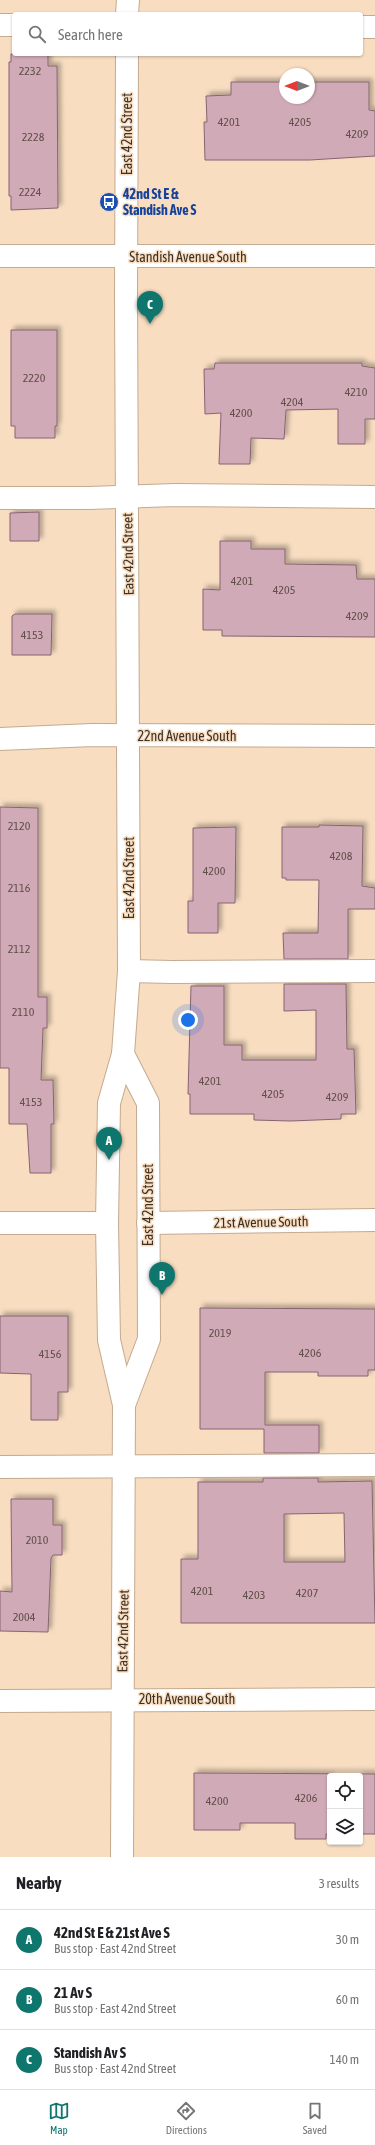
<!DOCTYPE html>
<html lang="en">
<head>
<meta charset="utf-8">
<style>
  body { margin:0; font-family:"Asap Condensed",sans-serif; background:#f2f2f2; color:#202124 }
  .controls { position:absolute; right:12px; bottom:12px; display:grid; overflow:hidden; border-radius:4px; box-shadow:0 1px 3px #0004 }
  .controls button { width:36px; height:36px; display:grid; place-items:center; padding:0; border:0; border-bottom:1px solid #e0e0e0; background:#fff; color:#202124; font:20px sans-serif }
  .compass { position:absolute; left:279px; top:68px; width:36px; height:36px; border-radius:50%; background:#fff; box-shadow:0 1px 3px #0004; rotate:270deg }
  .you { position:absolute; left:188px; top:1020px; width:14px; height:14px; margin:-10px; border:3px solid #fff; border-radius:50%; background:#1a73e8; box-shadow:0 0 0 6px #1a73e833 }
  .badge { display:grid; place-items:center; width:26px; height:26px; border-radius:50%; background:#0f766e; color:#fff; font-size:13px; font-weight:700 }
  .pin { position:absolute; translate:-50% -33px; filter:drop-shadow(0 1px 2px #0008) }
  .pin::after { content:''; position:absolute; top:21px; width:14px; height:12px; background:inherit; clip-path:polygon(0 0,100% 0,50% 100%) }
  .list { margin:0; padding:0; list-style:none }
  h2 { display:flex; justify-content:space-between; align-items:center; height:52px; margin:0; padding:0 16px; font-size:17px }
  h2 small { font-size:13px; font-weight:400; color:#757577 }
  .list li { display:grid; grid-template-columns:26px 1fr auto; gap:12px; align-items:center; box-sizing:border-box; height:60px; padding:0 16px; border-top:1px solid #e0e0e0 }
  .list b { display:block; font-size:15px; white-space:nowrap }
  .list p { margin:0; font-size:13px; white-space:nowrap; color:#757577 }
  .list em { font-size:13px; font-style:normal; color:#757577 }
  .icon { flex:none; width:22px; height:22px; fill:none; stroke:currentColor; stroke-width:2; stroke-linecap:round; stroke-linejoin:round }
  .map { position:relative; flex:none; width:375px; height:1857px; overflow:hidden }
  .search { position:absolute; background:#fff; box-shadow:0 1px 3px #0004; left:12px; right:12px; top:12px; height:44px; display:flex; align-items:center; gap:10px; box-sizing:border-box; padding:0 14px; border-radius:4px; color:#757577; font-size:15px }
  .sheet { height:232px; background:#fff }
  nav { display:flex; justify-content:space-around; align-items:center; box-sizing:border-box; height:56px; border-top:1px solid #e0e0e0; background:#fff; font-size:11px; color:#757577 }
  nav a { display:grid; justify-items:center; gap:2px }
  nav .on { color:#0f766e }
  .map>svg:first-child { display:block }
  .building { fill:#d1aab7; stroke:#876471; fill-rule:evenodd; filter:url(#shadow) }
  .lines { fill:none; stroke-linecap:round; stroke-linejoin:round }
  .minor-casing { stroke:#c4aa8f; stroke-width:24 }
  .minor { stroke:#fff; stroke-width:22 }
  .labels { text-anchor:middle; stroke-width:3; stroke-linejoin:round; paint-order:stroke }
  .number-label { font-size:12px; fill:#614f4a }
  .street-label { font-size:14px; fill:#3c3126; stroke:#f8ddc1 }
  .transit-label { font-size:14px; font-weight:bold; fill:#164399; stroke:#f8ddc1; text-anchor:start }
</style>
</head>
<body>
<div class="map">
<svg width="375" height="1857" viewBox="0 0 375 1857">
  <defs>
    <filter id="shadow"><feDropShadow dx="3.5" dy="-3.5" stdDeviation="2" flood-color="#0004"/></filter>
  </defs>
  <rect width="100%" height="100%" fill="#f8ddc1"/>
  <!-- building -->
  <g class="building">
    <polygon points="11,54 48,54 48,66 57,66 58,208 11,210 11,196 9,196 9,62 11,62"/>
    <polygon points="231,82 285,82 285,98 309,98 309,82 369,82 369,110 375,111 375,156 310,160 205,160 204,122 207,122 206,96 231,95"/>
    <polygon points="11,330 57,330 57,426 55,426 55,438 15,438 15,426 11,426"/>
    <polygon points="215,363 362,363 362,366 375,368 375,419 365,419 365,444 338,444 338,409 286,410 284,439 251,438 250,464 219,464 221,413 205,414 204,369 214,369"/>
    <polygon points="39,512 39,541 10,541 10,513"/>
    <polygon points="220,541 251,541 251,549 285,549 285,564 356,565 357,579 375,579 375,637 222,636 222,630 203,630 203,589 220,590"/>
    <polygon points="15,614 52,614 51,655 12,655 12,616"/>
    <polygon points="0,807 38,808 38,997 47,997 47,1028 43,1028 41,1080 53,1080 54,1124 51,1124 51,1173 30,1173 27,1124 9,1124 9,1068 0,1068"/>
    <polygon points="319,825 363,826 362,886 375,888 375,909 348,909 348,959 284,959 283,933 318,933 319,880 286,880 286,878 282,878 282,827 319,827"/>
    <polygon points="236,827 235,903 218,903 218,933 188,933 188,901 193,901 193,828"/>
    <polygon points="284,984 346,984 347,1049 354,1049 356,1114 341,1114 341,1119 291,1121 254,1120 254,1114 190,1114 190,1094 188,1094 191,986 224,986 224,1045 242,1045 242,1060 316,1060 316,1010 284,1011"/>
    <polygon points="200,1308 375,1309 375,1370 368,1370 368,1376 318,1376 318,1372 265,1372 265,1425 319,1425 319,1453 264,1453 264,1429 200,1429"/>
    <polygon points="0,1316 68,1316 68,1392 58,1392 58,1420 31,1420 31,1374 0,1373"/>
    <path d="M263,1478H318V1482L372,1481L375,1623H181V1559H198V1482H263ZM344,1513L345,1562H284V1514Z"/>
    <polygon points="11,1499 53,1499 53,1525 62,1525 62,1555 53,1555 51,1558 48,1632 0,1631 0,1591 12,1592"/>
    <polygon points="194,1773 375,1774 375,1834 360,1834 360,1776 330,1776 330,1834 326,1834 326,1839 295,1839 295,1823 240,1823 240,1830 194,1830"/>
  </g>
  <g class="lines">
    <!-- minor casing -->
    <g class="minor-casing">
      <g id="minor">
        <polyline points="127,14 128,0"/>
        <polyline points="0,25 14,25"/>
        <polyline points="361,27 375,27"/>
        <polyline points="0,256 375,256"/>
        <polyline points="0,498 89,498 175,495 375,497"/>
        <polyline points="0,739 92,735 375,736"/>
        <polyline points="129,971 172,972 375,971"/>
        <polyline points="123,1054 148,1103 149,1339 124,1405"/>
        <polyline points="0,1223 107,1223"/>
        <polyline points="148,1223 375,1220"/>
        <polyline points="0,1467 375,1465"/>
        <polyline points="0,1701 375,1699"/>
        <polyline points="122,1857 124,1405 109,1340 107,1223 109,1103 123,1054 129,971 126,295 127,54"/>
      </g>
    </g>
    <!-- minor -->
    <use href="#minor" class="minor"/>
  </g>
  <!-- icons -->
  <defs>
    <g id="bus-disc" transform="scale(1)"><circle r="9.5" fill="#1a4fb4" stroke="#f8ddc1"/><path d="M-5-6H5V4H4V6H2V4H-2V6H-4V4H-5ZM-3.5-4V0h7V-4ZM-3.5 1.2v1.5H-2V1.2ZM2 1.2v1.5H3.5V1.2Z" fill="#fff"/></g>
  </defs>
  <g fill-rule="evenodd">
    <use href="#bus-disc" x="109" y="202"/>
  </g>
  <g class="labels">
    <!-- number labels -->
    <g class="number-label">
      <text x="30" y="75">2232</text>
      <text x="229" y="126">4201</text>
      <text x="300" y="126">4205</text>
      <text x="357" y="138">4209</text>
      <text x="33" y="141">2228</text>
      <text x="30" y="196">2224</text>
      <text x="34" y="382">2220</text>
      <text x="356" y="396">4210</text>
      <text x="292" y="406">4204</text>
      <text x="241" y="417">4200</text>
      <text x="242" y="585">4201</text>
      <text x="284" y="594">4205</text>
      <text x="357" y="620">4209</text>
      <text x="32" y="639">4153</text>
      <text x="19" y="830">2120</text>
      <text x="341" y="860">4208</text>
      <text x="214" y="875">4200</text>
      <text x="19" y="892">2116</text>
      <text x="19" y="953">2112</text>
      <text x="23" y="1016">2110</text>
      <text x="210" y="1085">4201</text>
      <text x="273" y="1098">4205</text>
      <text x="337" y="1101">4209</text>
      <text x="31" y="1106">4153</text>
      <text x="220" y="1337">2019</text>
      <text x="310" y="1357">4206</text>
      <text x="50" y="1358">4156</text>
      <text x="37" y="1544">2010</text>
      <text x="202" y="1595">4201</text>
      <text x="307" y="1597">4207</text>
      <text x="254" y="1599">4203</text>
      <text x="24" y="1621">2004</text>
      <text x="306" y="1802">4206</text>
      <text x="217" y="1805">4200</text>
    </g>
    <!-- street labels -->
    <g class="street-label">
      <text transform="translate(127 134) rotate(-90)" y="5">East 42nd Street</text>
      <text x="188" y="262">Standish Avenue South</text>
      <text transform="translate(128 554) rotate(-91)" y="5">East 42nd Street</text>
      <text x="187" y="741">22nd Avenue South</text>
      <text transform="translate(129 878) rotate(-90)" y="5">East 42nd Street</text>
      <text transform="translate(148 1205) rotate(-90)" y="5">East 42nd Street</text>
      <text transform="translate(261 1222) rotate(-1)" y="5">21st Avenue South</text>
      <text transform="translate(123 1631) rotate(-89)" y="5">East 42nd Street</text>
      <text x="187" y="1704">20th Avenue South</text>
    </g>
    <!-- transit labels -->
    <g class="transit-label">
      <text x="123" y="199">42nd St E &amp;<tspan x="123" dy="16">Standish Ave S</tspan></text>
    </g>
  </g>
</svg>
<div class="controls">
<button><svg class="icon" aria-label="locate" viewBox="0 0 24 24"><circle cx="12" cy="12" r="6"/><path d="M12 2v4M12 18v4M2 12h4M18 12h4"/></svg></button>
<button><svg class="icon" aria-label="layers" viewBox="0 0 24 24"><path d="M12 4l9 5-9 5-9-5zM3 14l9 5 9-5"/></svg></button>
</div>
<svg class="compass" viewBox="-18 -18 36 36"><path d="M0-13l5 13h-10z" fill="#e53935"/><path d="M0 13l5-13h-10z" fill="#757577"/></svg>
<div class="you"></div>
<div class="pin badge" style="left:109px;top:1160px">A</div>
<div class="pin badge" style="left:162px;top:1295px">B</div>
<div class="pin badge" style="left:150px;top:324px">C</div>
<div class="search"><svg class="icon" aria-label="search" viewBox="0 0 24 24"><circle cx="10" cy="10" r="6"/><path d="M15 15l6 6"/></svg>Search here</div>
</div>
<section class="sheet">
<h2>Nearby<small>3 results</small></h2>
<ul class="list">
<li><span class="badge">A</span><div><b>42nd St E &amp; 21st Ave S</b><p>Bus stop · East 42nd Street</p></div><em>30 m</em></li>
<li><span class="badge">B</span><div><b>21 Av S</b><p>Bus stop · East 42nd Street</p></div><em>60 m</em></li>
<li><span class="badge">C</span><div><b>Standish Av S</b><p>Bus stop · East 42nd Street</p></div><em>140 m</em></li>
</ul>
</section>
<nav>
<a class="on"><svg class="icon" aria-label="map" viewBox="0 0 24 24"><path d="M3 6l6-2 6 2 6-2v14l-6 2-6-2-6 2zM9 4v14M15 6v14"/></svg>Map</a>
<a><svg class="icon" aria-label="directions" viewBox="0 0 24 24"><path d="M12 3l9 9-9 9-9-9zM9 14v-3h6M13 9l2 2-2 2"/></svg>Directions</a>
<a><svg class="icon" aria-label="saved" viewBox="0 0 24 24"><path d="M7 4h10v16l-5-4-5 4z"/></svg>Saved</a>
</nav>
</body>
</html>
